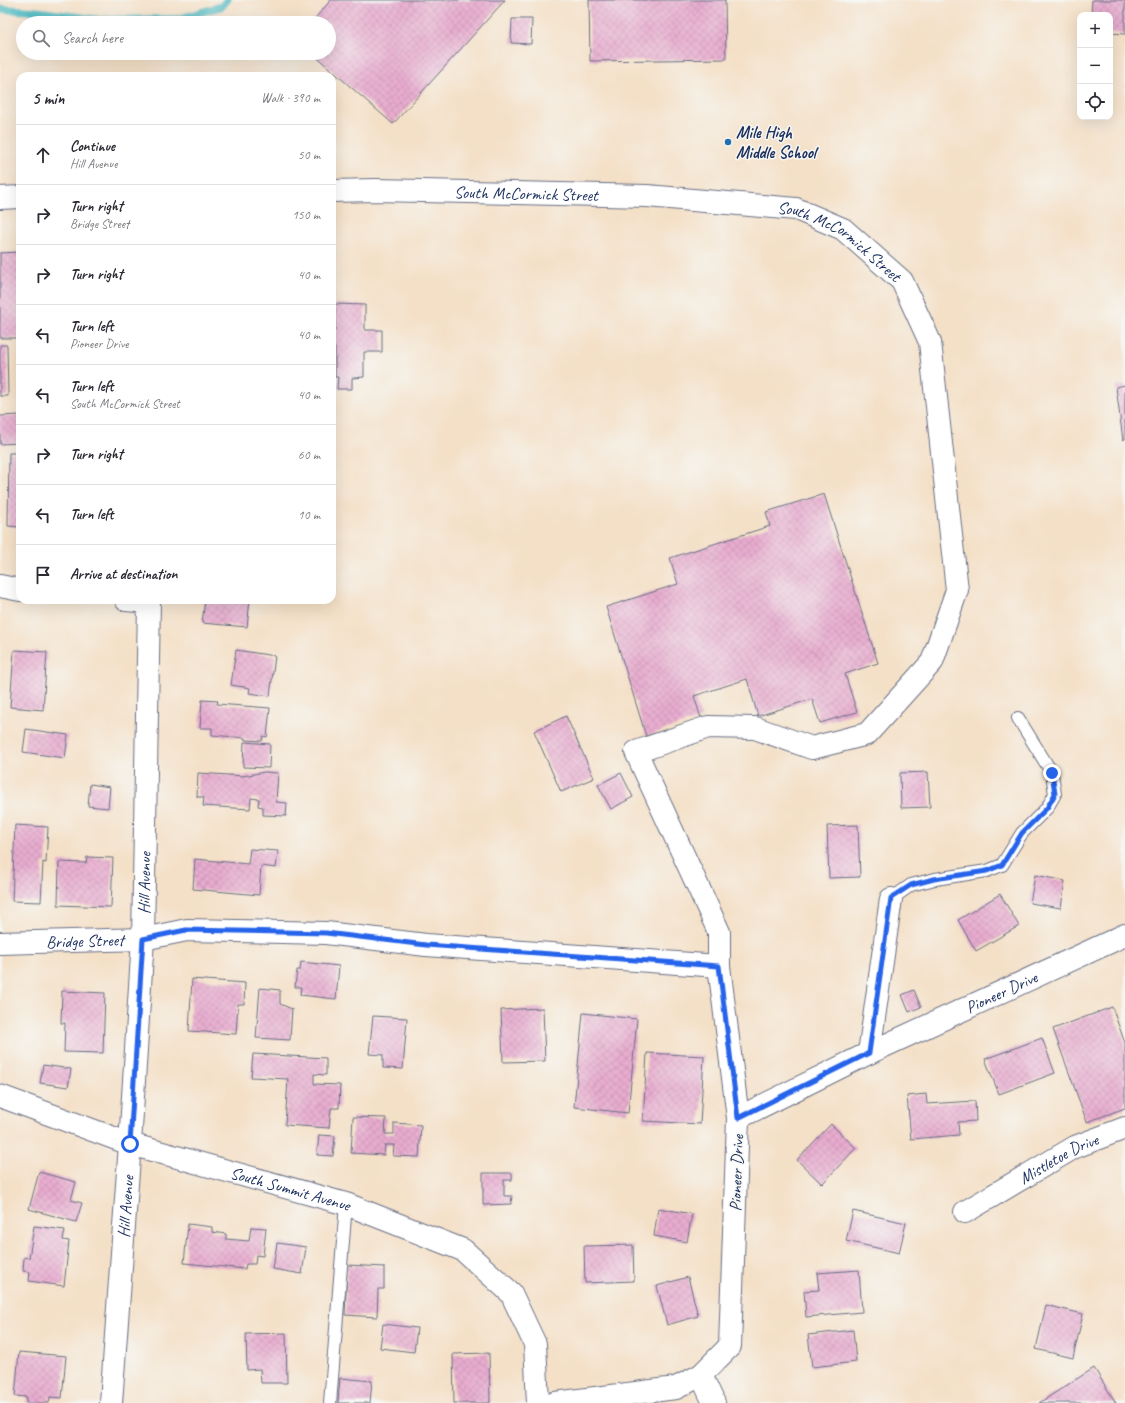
<!DOCTYPE html>
<html lang="en">
<head>
<meta charset="utf-8">
<style>
  body { margin:0; font-family:Caveat,sans-serif; background:#f2f2f3; color:#2b2b33 }
  .controls { position:absolute; right:12px; top:12px; display:grid; overflow:hidden; border-radius:8px; box-shadow:0 4px 16px #0002 }
  .controls button { width:36px; height:36px; display:grid; place-items:center; padding:0; border:0; border-bottom:1px solid #e1e1e2; background:#fff; color:#2b2b33; font:20px sans-serif }
  .stop { position:absolute; width:12px; height:12px; margin:-9px; border:3px solid #2563eb; border-radius:50%; background:#fff }
  .stop.end { background:#2563eb; border-color:#fff; box-shadow:0 1px 4px #0008 }
  .list { margin:0; padding:0; list-style:none }
  h2 { display:flex; justify-content:space-between; align-items:center; height:52px; margin:0; padding:0 16px; font-size:17px }
  h2 small { font-size:13px; font-weight:400; color:#7c7c81 }
  .list li { display:grid; grid-template-columns:26px 1fr auto; gap:12px; align-items:center; box-sizing:border-box; height:60px; padding:0 16px; border-top:1px solid #e1e1e2 }
  .list b { display:block; font-size:15px; white-space:nowrap }
  .list p { margin:0; font-size:13px; white-space:nowrap; color:#7c7c81 }
  .list em { font-size:13px; font-style:normal; color:#7c7c81 }
  .icon { flex:none; width:22px; height:22px; fill:none; stroke:currentColor; stroke-width:2; stroke-linecap:round; stroke-linejoin:round }
  .map { position:relative; flex:none; width:1125px; height:1403px; overflow:hidden }
  .search { position:absolute; background:#fff; box-shadow:0 4px 16px #0002; left:16px; top:16px; width:320px; height:44px; display:flex; align-items:center; gap:10px; box-sizing:border-box; padding:0 14px; border-radius:22px; color:#7c7c81; font-size:15px }
  .panel { position:absolute; background:#fff; box-shadow:0 4px 16px #0002; left:16px; top:72px; width:320px; height:532px; border-radius:12px }
  .map>svg:first-child { display:block }
  .lines { fill:none; stroke-linecap:round; stroke-linejoin:round }
  .stream { stroke:#49b8c1; stroke-width:8 }
  .building { fill:url(#building-cross-hatch) }
  .service-casing { stroke:#676d83; stroke-width:14 }
  .minor-casing { stroke:#676d83; stroke-width:24 }
  .service { stroke:#fff; stroke-width:12 }
  .minor { stroke:#fff; stroke-width:22 }
  .route { stroke:#2563eb; stroke-width:5 }
  .poi-dot { fill:#1f6fb2; stroke:#f6f6f2; stroke-width:1.5 }
  .labels { text-anchor:middle; stroke-width:3; stroke-linejoin:round; paint-order:stroke }
  .poi-label { font-size:17px; font-weight:bold; fill:#1b2f5e; stroke:#f6f6f2; text-anchor:start }
  .street-label { font-size:17px; fill:#1b2f5e; stroke:#f6f6f2 }
</style>
</head>
<body>
<div class="map">
<svg width="1125" height="1403" viewBox="0 0 1125 1403">
  <defs>
    <pattern id="building-cross-hatch" width="8" height="8" patternUnits="userSpaceOnUse"><rect width="8" height="8" fill="#e8accf"/><path d="M0 0l8 8M0 8l8-8" fill="none" stroke="#c694b4"/></pattern>
  </defs>
  <rect width="100%" height="100%" fill="#f6f6f2"/>
  <filter id="ink" filterUnits="userSpaceOnUse"><feTurbulence type="fractalNoise" baseFrequency=".025" numOctaves="2"/><feDisplacementMap in="SourceGraphic" scale="8" xChannelSelector="R" yChannelSelector="G"/><feConvolveMatrix kernelMatrix="1 2 1 2 8 2 1 2 1" color-interpolation-filters="sRGB"/></filter>
  <filter id="wash" filterUnits="userSpaceOnUse"><feTurbulence type="fractalNoise" baseFrequency=".012" numOctaves="4" result="noise"/><feDisplacementMap in="SourceGraphic" scale="16" xChannelSelector="R" yChannelSelector="G"/><feGaussianBlur stdDeviation="0.9" result="paint"/><feColorMatrix in="noise" values="0 0 0 0 0 0 0 0 0 0 0 0 0 0 0 0 0 1.4 0 .05"/><feComposite in="paint" operator="in"/></filter>
  <g filter="url(#wash)">
    <rect width="100%" height="100%" fill="#f4e0c7"/>
    <g class="lines">
      <!-- stream -->
      <polyline class="stream" points="0,9 34,11 99,20 179,19 222,6 227,0"/>
    </g>
    <g id="blocks">
      <!-- building -->
      <g class="building">
        <polygon points="331,0 505,0 393,124 312,53 329,53 329,23 311,23"/>
        <polygon points="589,0 725,0 726,59 590,61"/>
        <polygon points="1092,0 1125,0 1125,34 1110,33 1110,15 1091,15"/>
        <polygon points="512,19 532,19 531,44 511,43"/>
        <polygon points="20,252 20,338 0,338 0,253"/>
        <polygon points="335,304 365,305 365,330 382,330 382,352 364,352 364,377 352,378 352,389 337,389 338,377 335,377 335,348 332,348 332,331 335,331"/>
        <polygon points="0,345 7,345 8,396 0,396"/>
        <polygon points="1125,385 1125,439 1123,440 1116,387"/>
        <polygon points="20,415 20,443 0,444 0,416"/>
        <polygon points="9,453 20,453 20,527 8,526"/>
        <polygon points="824,494 878,663 845,674 857,712 820,723 812,699 758,716 747,679 694,696 701,718 646,736 606,607 678,584 670,558 770,526 766,512"/>
        <polygon points="205,600 250,600 247,627 202,623"/>
        <polygon points="14,650 47,652 43,710 10,707"/>
        <polygon points="236,650 275,656 270,696 249,693 250,688 231,685"/>
        <polygon points="202,700 218,701 217,704 270,708 267,737 263,736 262,741 245,740 245,738 212,735 212,728 200,728"/>
        <polygon points="566,716 594,778 561,792 534,731"/>
        <polygon points="26,729 68,735 65,758 23,752"/>
        <polygon points="244,742 270,744 269,768 243,767"/>
        <polygon points="265,772 278,773 276,802 287,803 286,816 263,815 263,807 258,806 259,799 251,798 250,809 203,806 204,797 197,797 198,773 243,776"/>
        <polygon points="928,772 930,807 901,808 900,773"/>
        <polygon points="621,773 633,797 611,809 598,785"/>
        <polygon points="90,784 110,787 108,808 88,806"/>
        <polygon points="15,825 48,827 46,863 43,862 41,902 12,901"/>
        <polygon points="858,825 860,877 829,878 827,826"/>
        <polygon points="250,849 278,851 276,868 261,866 259,895 193,889 195,859 248,864"/>
        <polygon points="87,857 113,858 111,907 58,905 59,862 86,863"/>
        <polygon points="1035,875 1065,881 1061,908 1030,903"/>
        <polygon points="1000,894 1019,926 976,951 958,920"/>
        <polygon points="301,962 339,966 336,999 300,995 301,987 295,987 297,970 300,970"/>
        <polygon points="192,979 245,983 244,1004 238,1004 236,1034 189,1031"/>
        <polygon points="260,988 280,990 280,1004 292,1009 290,1040 256,1038"/>
        <polygon points="914,990 921,1007 909,1012 902,995"/>
        <polygon points="62,991 105,993 103,1053 64,1052 65,1023 61,1023"/>
        <polygon points="1112,1007 1125,1043 1125,1108 1087,1122 1053,1029"/>
        <polygon points="543,1008 545,1061 503,1062 501,1010"/>
        <polygon points="583,1013 637,1019 628,1113 574,1107"/>
        <polygon points="373,1016 407,1018 403,1069 383,1068 383,1055 369,1054"/>
        <polygon points="1042,1038 1055,1073 999,1094 985,1059"/>
        <polygon points="647,1053 704,1056 700,1124 643,1121"/>
        <polygon points="253,1054 326,1058 326,1075 314,1074 314,1084 340,1085 339,1108 331,1108 329,1128 285,1125 288,1079 251,1077"/>
        <polygon points="43,1065 71,1069 68,1087 40,1083"/>
        <polygon points="926,1094 927,1104 975,1101 976,1121 958,1122 959,1135 911,1139 907,1096"/>
        <polygon points="353,1117 386,1118 385,1134 394,1134 394,1123 421,1125 419,1157 393,1156 394,1145 385,1145 384,1155 351,1153"/>
        <polygon points="831,1124 856,1148 822,1184 797,1160"/>
        <polygon points="319,1135 335,1136 333,1156 317,1155"/>
        <polygon points="39,1172 76,1182 71,1200 82,1203 76,1222 29,1209"/>
        <polygon points="483,1173 512,1173 512,1180 504,1180 504,1196 512,1196 511,1204 483,1205"/>
        <polygon points="658,1208 692,1214 687,1242 654,1236"/>
        <polygon points="853,1211 906,1223 899,1253 846,1241"/>
        <polygon points="188,1224 212,1227 212,1232 226,1234 226,1239 249,1241 251,1227 266,1228 263,1256 256,1255 255,1264 246,1264 245,1269 184,1263"/>
        <polygon points="34,1226 65,1230 63,1240 69,1241 64,1286 29,1281 30,1272 23,1271 24,1257 29,1258"/>
        <polygon points="277,1243 306,1247 302,1274 273,1269"/>
        <polygon points="633,1245 634,1281 585,1283 584,1246"/>
        <polygon points="347,1265 384,1267 384,1289 378,1289 377,1317 345,1315"/>
        <polygon points="859,1270 862,1312 806,1317 804,1291 819,1290 817,1273"/>
        <polygon points="688,1277 698,1316 667,1325 657,1286"/>
        <polygon points="1046,1305 1083,1314 1073,1358 1036,1349"/>
        <polygon points="383,1324 417,1328 414,1352 380,1348"/>
        <polygon points="853,1330 856,1362 812,1367 808,1335"/>
        <polygon points="286,1333 287,1383 261,1383 260,1369 247,1370 246,1334"/>
        <polygon points="19,1352 66,1356 62,1398 50,1397 49,1403 26,1403 27,1397 15,1396"/>
        <polygon points="489,1353 490,1403 454,1403 453,1354"/>
        <polygon points="1094,1368 1116,1403 1039,1403"/>
        <polygon points="340,1378 372,1381 370,1403 338,1403"/>
      </g>
    </g>
  </g>
  <g filter="url(#ink)">
    <use href="#blocks" fill-opacity="0" stroke="#676d83" stroke-width="1"/>
    <g class="lines">
      <!-- service casing -->
      <g class="service-casing">
        <g id="service">
          <polyline points="891,899 911,885 935,879 987,871 1002,865 1022,833 1047,808 1055,794 1052,773 1018,718"/>
          <polyline points="330,1403 346,1204"/>
        </g>
      </g>
      <!-- minor casing -->
      <g class="minor-casing">
        <g id="minor">
          <path id="s1" d="M332,191L375,190L647,196L796,209L843,229L902,281L930,342L957,590L932,662L867,734L812,748L755,728L708,727L636,752L719,932V966L738,1118L730,1346L701,1375L676,1388L555,1403"/>
          <polyline points="0,198 20,197"/>
          <polyline points="0,586 20,590"/>
          <path id="s2" d="M0,943L143,939L187,930L326,933L426,945L719,966"/>
          <polyline points="869,1053 891,899"/>
          <path id="s3" d="M0,1096L130,1144L346,1204L463,1250L511,1293L535,1344L538,1403"/>
          <path id="s4" d="M738,1118L869,1053L1125,935"/>
          <path id="s5" d="M965,1212L1075,1147L1125,1128"/>
          <polyline points="701,1375 714,1403"/>
          <path id="s6" d="M111,1403L130,1144L143,939L149,602L126,600"/>
        </g>
      </g>
      <!-- service -->
      <use href="#service" class="service"/>
      <!-- minor -->
      <use href="#minor" class="minor"/>
    </g>
  </g>
  <g class="lines" filter="url(#ink)">
    <!-- route -->
    <polyline class="route" points="130,1144 143,939 186,930 326,933 426,945 719,966 738,1118 869,1053 891,898 911,885 934,879 987,871 1002,865 1022,833 1047,808 1055,794 1052,773"/>
  </g>
  <!-- markers -->
  <circle class="poi-dot" cx="728" cy="142" r="4"/>
  <g class="labels">
    <!-- poi labels -->
    <g class="poi-label">
      <text x="736" y="138">Mile High<tspan x="736" dy="20">Middle School</tspan></text>
    </g>
    <!-- street labels -->
    <g class="street-label">
      <text dy="6" stroke="none"><textPath href="#s1" startOffset="194">South McCormick Street</textPath></text>
      <text dy="6" stroke="none"><textPath href="#s1" startOffset="518">South McCormick Street</textPath></text>
      <text dy="6" stroke="none"><textPath href="#s6" startOffset="521">Hill Avenue</textPath></text>
      <text dy="6" stroke="none"><textPath href="#s2" startOffset="85">Bridge Street</textPath></text>
      <text dy="6" stroke="none"><textPath href="#s4" startOffset="292">Pioneer Drive</textPath></text>
      <text dy="6" stroke="none"><textPath href="#s5" startOffset="108">Mistletoe Drive</textPath></text>
      <text transform="translate(736 1173) rotate(-88)" y="6">Pioneer Drive</text>
      <text dy="6" stroke="none"><textPath href="#s3" startOffset="305">South Summit Avenue</textPath></text>
      <text dy="6" stroke="none"><textPath href="#s6" startOffset="197">Hill Avenue</textPath></text>
    </g>
  </g>
</svg>
<div class="controls">
<button>+</button>
<button>−</button>
<button><svg class="icon" aria-label="locate" viewBox="0 0 24 24"><circle cx="12" cy="12" r="6"/><path d="M12 2v4M12 18v4M2 12h4M18 12h4"/></svg></button>
</div>
<div class="stop" style="left:130px;top:1144px"></div>
<div class="stop end" style="left:1052px;top:773px"></div>
<div class="search"><svg class="icon" aria-label="search" viewBox="0 0 24 24"><circle cx="10" cy="10" r="6"/><path d="M15 15l6 6"/></svg>Search here</div>
<section class="panel">
<h2>5 min<small>Walk · 390 m</small></h2>
<ul class="list">
<li><svg class="icon" aria-label="ahead" viewBox="0 0 24 24"><path d="M12 20V5M6 11l6-6 6 6"/></svg><div><b>Continue</b><p>Hill Avenue</p></div><em>50 m</em></li>
<li><svg class="icon" aria-label="right" viewBox="0 0 24 24"><path d="M7 20v-9h11M14 6l5 5-5 5"/></svg><div><b>Turn right</b><p>Bridge Street</p></div><em>150 m</em></li>
<li><svg class="icon" aria-label="right" viewBox="0 0 24 24"><path d="M7 20v-9h11M14 6l5 5-5 5"/></svg><div><b>Turn right</b></div><em>40 m</em></li>
<li><svg class="icon" aria-label="left" viewBox="0 0 24 24"><path d="M17 20v-9H6M10 6l-5 5 5 5"/></svg><div><b>Turn left</b><p>Pioneer Drive</p></div><em>40 m</em></li>
<li><svg class="icon" aria-label="left" viewBox="0 0 24 24"><path d="M17 20v-9H6M10 6l-5 5 5 5"/></svg><div><b>Turn left</b><p>South McCormick Street</p></div><em>40 m</em></li>
<li><svg class="icon" aria-label="right" viewBox="0 0 24 24"><path d="M7 20v-9h11M14 6l5 5-5 5"/></svg><div><b>Turn right</b></div><em>60 m</em></li>
<li><svg class="icon" aria-label="left" viewBox="0 0 24 24"><path d="M17 20v-9H6M10 6l-5 5 5 5"/></svg><div><b>Turn left</b></div><em>10 m</em></li>
<li><svg class="icon" aria-label="arrive" viewBox="0 0 24 24"><path d="M6 21V4h12l-3 4 3 4H6"/></svg><div><b>Arrive at destination</b></div></li>
</ul>
</section>
</div>
</body>
</html>
